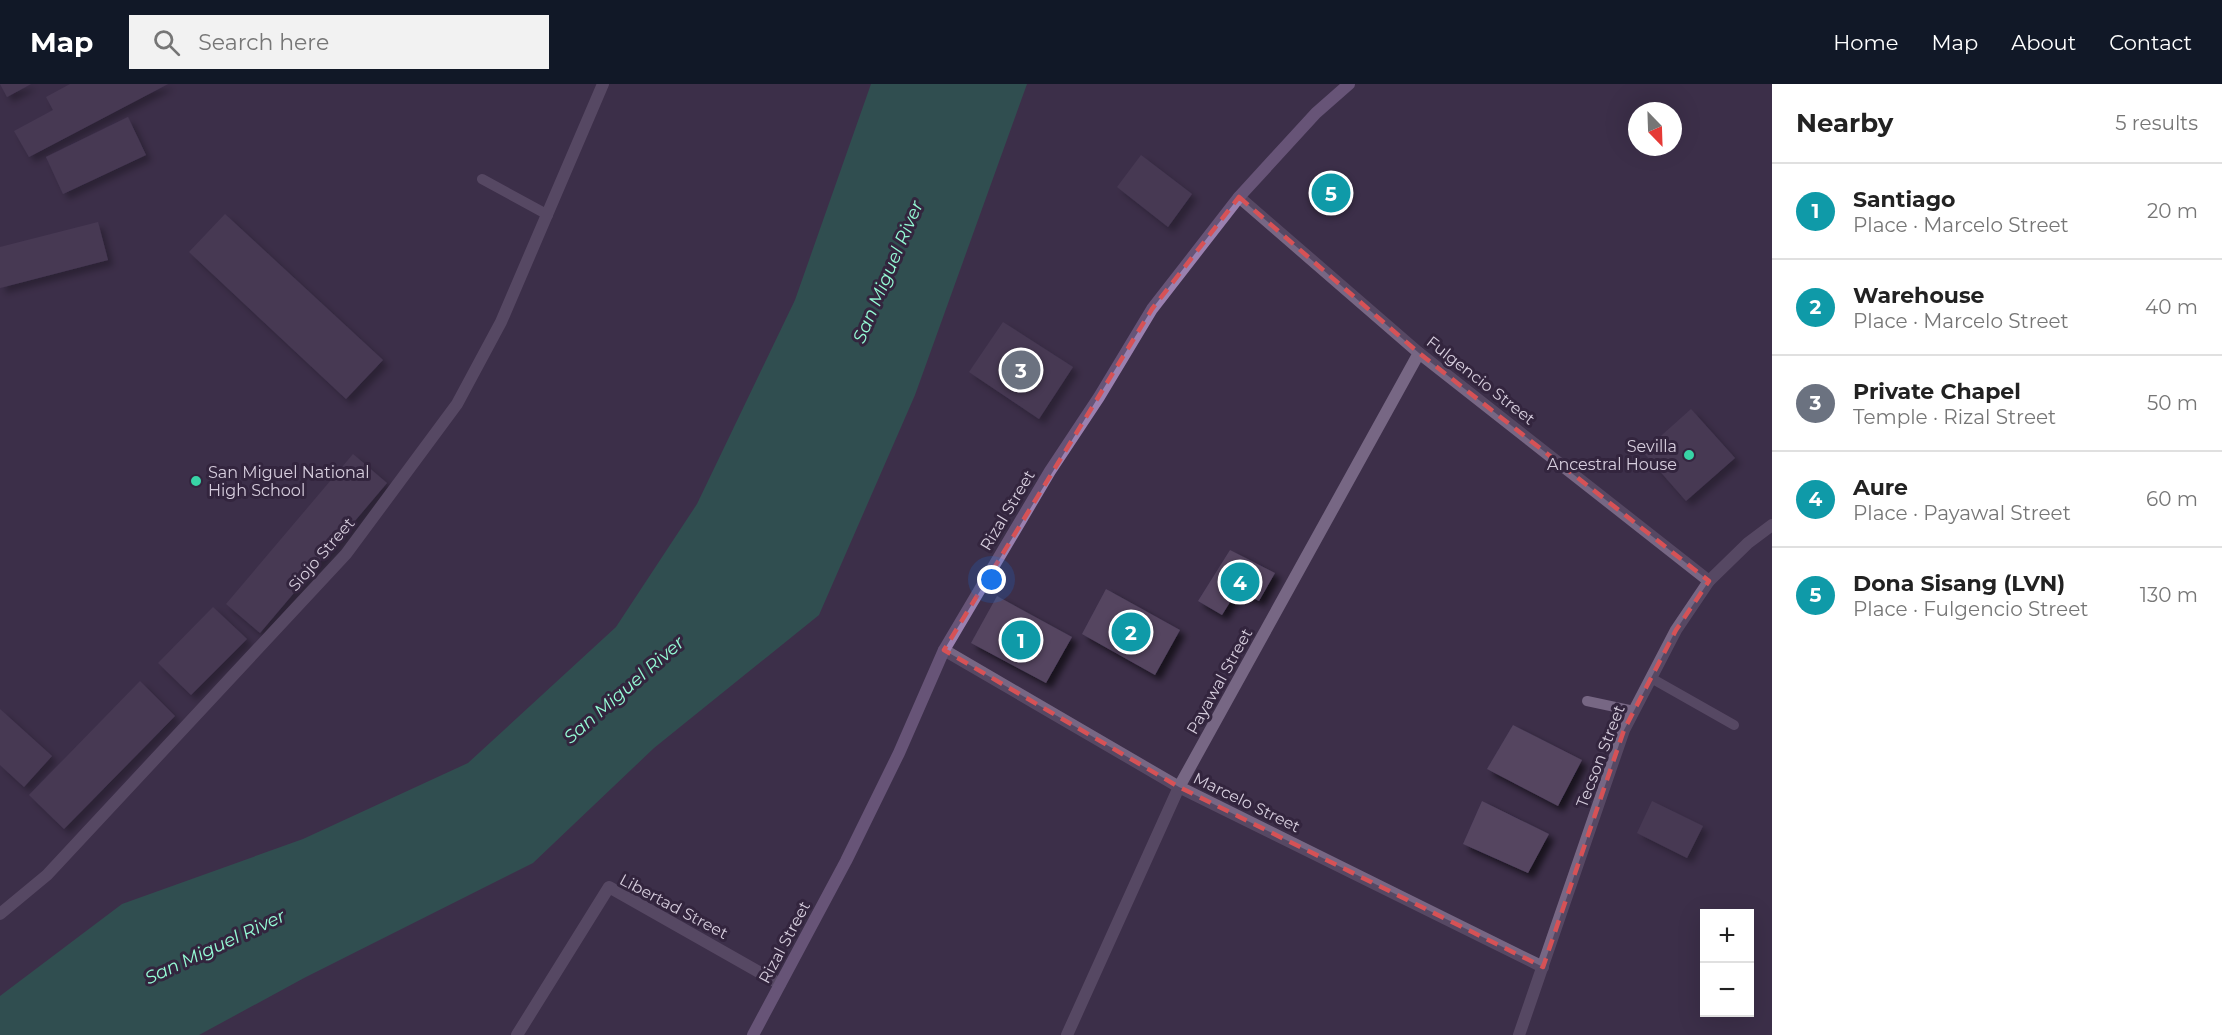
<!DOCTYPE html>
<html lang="en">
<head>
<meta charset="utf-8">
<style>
  body { margin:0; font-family:Montserrat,sans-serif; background:#f2f2f2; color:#222 }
  .controls { position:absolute; right:18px; bottom:18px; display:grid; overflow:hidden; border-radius:0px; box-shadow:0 6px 24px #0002 }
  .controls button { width:54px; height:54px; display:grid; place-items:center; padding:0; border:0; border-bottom:2px solid #e0e0e0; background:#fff; color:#222; font:30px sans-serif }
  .compass { position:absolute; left:1628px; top:18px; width:54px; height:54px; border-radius:50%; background:#fff; box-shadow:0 6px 24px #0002; rotate:157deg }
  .you { position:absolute; left:992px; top:496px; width:21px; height:21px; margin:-15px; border:4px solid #fff; border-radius:50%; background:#1a73e8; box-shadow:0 0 0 9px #1a73e833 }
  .badge { display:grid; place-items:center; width:39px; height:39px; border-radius:50%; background:#111827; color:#fff; font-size:20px; font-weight:700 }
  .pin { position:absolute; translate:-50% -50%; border:3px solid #fff; box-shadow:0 2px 6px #0006 }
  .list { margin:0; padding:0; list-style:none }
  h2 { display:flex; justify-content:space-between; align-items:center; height:78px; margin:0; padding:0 24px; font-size:26px }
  h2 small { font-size:20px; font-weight:400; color:#767676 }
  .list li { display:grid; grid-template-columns:39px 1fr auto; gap:18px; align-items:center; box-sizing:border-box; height:96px; padding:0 24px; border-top:2px solid #e0e0e0 }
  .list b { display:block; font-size:22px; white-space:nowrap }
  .list p { margin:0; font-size:20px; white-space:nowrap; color:#767676 }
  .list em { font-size:20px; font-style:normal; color:#767676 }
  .icon { flex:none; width:33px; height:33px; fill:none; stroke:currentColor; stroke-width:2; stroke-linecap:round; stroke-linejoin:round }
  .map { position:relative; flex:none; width:1772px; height:951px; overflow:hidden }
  header { display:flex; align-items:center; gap:36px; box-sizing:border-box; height:84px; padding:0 30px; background:#111827; color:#fff }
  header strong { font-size:28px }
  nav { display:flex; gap:33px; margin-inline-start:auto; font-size:21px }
  .search { width:420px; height:54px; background:#f2f2f2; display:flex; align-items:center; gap:15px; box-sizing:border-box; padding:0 21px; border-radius:0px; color:#767676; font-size:22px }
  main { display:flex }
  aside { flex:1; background:#fff }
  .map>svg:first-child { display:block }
  .water { fill:#23735a }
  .building { fill:#544561; filter:url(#shadow) }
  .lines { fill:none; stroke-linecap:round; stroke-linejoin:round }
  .service { stroke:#776784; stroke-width:10 }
  .minor { stroke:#776784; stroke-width:12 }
  .tertiary { stroke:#776784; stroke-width:12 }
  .secondary { stroke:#9b81b0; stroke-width:12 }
  .marked { fill:none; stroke:#d65256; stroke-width:4.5; stroke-dasharray:12 8; stroke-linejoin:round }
  .poi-dot { fill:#38d4a6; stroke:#33253e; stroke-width:2 }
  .labels { text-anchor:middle; stroke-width:6; stroke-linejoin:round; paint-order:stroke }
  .street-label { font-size:16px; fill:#d7cede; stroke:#33253e }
  .poi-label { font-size:16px; fill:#d7cede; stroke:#33253e; text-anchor:end }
  .water-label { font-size:18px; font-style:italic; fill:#95fcd6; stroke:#33253e }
</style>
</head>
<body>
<header>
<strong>Map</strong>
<div class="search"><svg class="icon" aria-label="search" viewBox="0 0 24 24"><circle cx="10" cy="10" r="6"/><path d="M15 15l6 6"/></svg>Search here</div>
<nav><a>Home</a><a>Map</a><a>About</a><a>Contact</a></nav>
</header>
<main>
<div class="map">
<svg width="1772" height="951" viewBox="0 0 1772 951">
  <defs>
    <filter id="shadow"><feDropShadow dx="5.5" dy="5.5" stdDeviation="3" flood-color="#0009"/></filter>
  </defs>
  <rect width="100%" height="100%" fill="#3d2f49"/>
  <!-- water -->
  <polygon class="water" points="871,0 1027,0 915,311 819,531 654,664 533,779 304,894 199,951 0,951 0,912 122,820 303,755 468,679 616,543 697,420 795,216"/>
  <!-- building -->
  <g class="building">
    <polygon points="0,0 31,0 7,13"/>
    <polygon points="70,0 168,0 29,73 14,47 53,26 46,13"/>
    <polygon points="128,33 146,71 63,110 46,73"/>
    <polygon points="1141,71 1192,110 1168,143 1117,103"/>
    <polygon points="225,130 383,276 346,315 189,168"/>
    <polygon points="98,138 108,176 0,204 0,163"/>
    <polygon points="1003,238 1073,283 1039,335 969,288"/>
    <polygon points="1691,325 1735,374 1686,417 1643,368"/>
    <polygon points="353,370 387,399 260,549 226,520"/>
    <polygon points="1230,466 1275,489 1259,517 1237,507 1222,531 1198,517"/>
    <polygon points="1106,505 1180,546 1155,591 1082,550"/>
    <polygon points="997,512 1072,553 1046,599 971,559"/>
    <polygon points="213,523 247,555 191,611 158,579"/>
    <polygon points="140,597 175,632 64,745 29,711"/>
    <polygon points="0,625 52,672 24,703 0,681"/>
    <polygon points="1513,641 1582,676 1558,722 1487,685"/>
    <polygon points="1482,717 1549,750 1528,789 1463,760"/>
    <polygon points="1652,717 1703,742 1687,774 1637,749"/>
  </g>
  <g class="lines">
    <!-- service -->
    <g class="service">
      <polyline points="482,95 548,131"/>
      <polyline points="1651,594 1734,641"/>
      <polyline points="1587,617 1634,627"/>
    </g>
    <!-- minor -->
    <g class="minor">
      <polyline points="1239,113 1419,269 1709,497"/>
      <polyline points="944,566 1179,703 1543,883"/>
      <polyline points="517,951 609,803 780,900"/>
      <polyline points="1067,951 1179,703 1419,269"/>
    </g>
    <!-- tertiary -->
    <g class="tertiary">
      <polyline points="0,830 47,791 346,470 457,320 501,238 603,0"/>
      <polyline points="1519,951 1624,646 1676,546 1709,497 1748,459 1772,441"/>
    </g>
    <!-- secondary -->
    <polyline class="secondary" points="753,951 846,777 899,669 944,566 1050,387 1099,313 1152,225 1239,113 1316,29 1349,0"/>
  </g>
  <!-- marked area -->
  <path d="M0 0H1772V951H0ZM1239,113L1419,269L1709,497L1676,546L1624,646L1543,883L1179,703L944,566L1152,225Z" fill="#3d2f49" fill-opacity=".55" fill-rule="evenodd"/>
  <path class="marked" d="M1239,113L1419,269L1709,497L1676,546L1624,646L1543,883L1179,703L944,566L1152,225Z"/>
  <!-- markers -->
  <g class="poi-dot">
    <circle cx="1689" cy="371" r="6"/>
    <circle cx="196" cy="397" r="6"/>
  </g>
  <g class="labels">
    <!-- street labels -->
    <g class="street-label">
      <text transform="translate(1481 296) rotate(38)" y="6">Fulgencio Street</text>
      <text transform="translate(1007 426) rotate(-59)" y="6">Rizal Street</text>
      <text transform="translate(321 470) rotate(-49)" y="6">Siojo Street</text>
      <text transform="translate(1219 597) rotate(-61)" y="6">Payawal Street</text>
      <text transform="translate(1600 672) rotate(-69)" y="6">Tecson Street</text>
      <text transform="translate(1247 718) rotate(26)" y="6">Marcelo Street</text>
      <text transform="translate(674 822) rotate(28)" y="6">Libertad Street</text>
      <text transform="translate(784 858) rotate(-62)" y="6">Rizal Street</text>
    </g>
    <!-- poi labels -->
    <g class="poi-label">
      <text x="1677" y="368">Sevilla<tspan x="1677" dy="18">Ancestral House</tspan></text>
      <text x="208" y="394" text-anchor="start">San Miguel National<tspan x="208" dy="18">High School</tspan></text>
    </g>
    <!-- water labels -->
    <g class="water-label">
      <text transform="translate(888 188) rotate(-67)" y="6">San Miguel River</text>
      <text transform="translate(624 606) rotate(-41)" y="6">San Miguel River</text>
      <text transform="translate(215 863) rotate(-25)" y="6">San Miguel River</text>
    </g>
  </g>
</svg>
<div class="controls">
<button>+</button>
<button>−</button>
</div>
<svg class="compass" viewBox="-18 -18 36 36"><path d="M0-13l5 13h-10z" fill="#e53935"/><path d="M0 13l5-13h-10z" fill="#767676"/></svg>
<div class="you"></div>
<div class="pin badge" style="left:1021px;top:556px;background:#0f9aa8">1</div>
<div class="pin badge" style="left:1131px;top:548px;background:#0f9aa8">2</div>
<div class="pin badge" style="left:1021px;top:286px;background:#6b7280">3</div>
<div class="pin badge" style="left:1240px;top:498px;background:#0f9aa8">4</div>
<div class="pin badge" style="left:1331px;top:109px;background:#0f9aa8">5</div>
</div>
<aside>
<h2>Nearby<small>5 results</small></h2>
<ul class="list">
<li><span class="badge" style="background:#0f9aa8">1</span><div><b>Santiago</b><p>Place · Marcelo Street</p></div><em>20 m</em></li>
<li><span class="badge" style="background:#0f9aa8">2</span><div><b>Warehouse</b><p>Place · Marcelo Street</p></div><em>40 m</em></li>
<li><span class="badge" style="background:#6b7280">3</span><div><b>Private Chapel</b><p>Temple · Rizal Street</p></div><em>50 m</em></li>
<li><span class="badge" style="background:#0f9aa8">4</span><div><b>Aure</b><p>Place · Payawal Street</p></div><em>60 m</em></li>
<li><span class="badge" style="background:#0f9aa8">5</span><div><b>Dona Sisang (LVN)</b><p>Place · Fulgencio Street</p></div><em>130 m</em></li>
</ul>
</aside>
</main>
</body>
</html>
